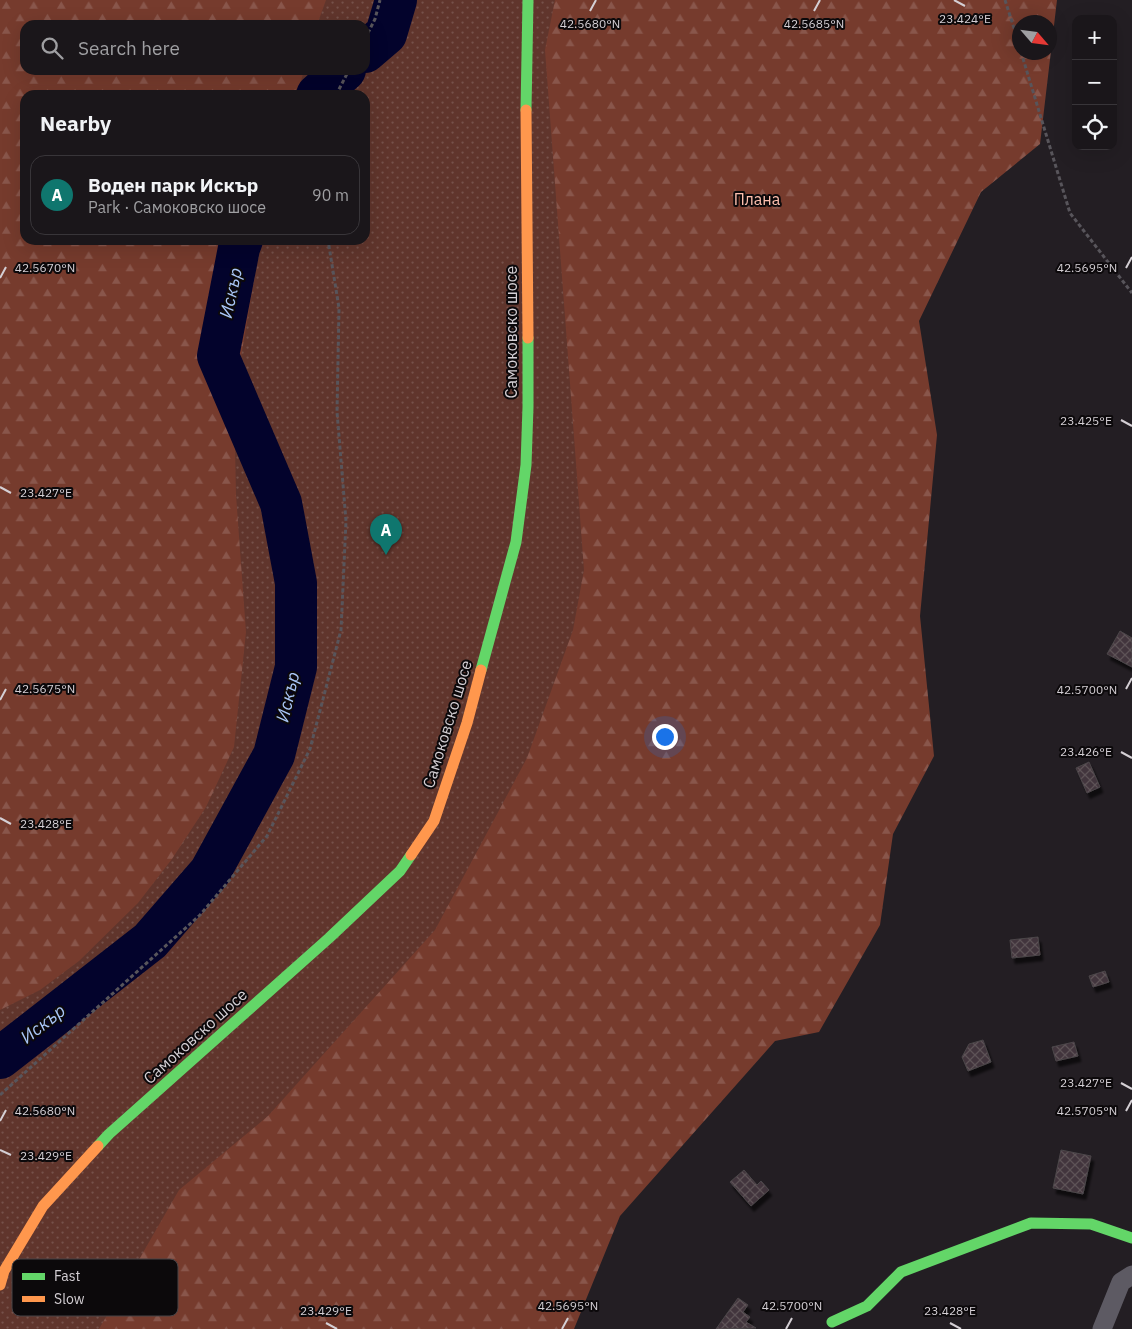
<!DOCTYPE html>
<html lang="en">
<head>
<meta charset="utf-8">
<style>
  body { margin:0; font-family:"IBM Plex Sans",sans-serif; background:#231f23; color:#f1f3f6 }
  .controls { position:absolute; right:15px; top:15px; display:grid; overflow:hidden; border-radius:10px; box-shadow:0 5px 20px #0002 }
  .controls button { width:45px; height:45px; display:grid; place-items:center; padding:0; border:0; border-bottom:1px solid #383539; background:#1a161a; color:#f1f3f6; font:25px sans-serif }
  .compass { position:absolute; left:1012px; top:15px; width:45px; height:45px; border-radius:50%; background:#1a161a; box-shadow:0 5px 20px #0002; rotate:118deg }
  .you { position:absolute; left:664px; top:736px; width:18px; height:18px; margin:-12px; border:4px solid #fff; border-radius:50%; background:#1a73e8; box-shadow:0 0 0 8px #1a73e833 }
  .badge { display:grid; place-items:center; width:32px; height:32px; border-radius:50%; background:#0f766e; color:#fff; font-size:16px; font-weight:700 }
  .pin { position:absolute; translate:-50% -41px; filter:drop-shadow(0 1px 2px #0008) }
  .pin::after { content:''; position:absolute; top:26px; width:18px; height:15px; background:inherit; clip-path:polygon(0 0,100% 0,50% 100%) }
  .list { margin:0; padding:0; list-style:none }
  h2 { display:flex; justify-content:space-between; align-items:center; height:65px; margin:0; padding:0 20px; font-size:21px }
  h2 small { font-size:16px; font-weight:400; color:#9f9fa2 }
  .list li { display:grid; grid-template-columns:32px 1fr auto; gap:15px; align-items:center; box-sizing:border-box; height:80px; margin:0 10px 10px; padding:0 10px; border:1px solid #383539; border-radius:15px }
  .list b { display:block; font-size:19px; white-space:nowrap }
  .list p { margin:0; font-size:16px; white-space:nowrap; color:#9f9fa2 }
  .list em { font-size:16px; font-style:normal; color:#9f9fa2 }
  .icon { flex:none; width:28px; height:28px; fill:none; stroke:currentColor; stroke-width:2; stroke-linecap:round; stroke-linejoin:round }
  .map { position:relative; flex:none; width:1132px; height:1329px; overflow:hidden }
  .search { position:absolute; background:#1a161a; box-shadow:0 5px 20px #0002; left:20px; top:20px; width:350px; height:55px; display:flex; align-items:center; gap:12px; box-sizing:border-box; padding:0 18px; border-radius:15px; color:#9f9fa2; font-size:19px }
  .panel { position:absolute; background:#1a161a; box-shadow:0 5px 20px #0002; left:20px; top:90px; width:350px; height:155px; border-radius:15px }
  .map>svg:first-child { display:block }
  .green { fill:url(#green-dots) }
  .forest { fill:url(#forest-firs); fill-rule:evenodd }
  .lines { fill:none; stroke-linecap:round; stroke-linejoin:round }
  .river { stroke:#03032c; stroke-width:42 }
  .building { fill:url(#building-cross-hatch); stroke:#4b4649; filter:url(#shadow) }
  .path { stroke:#58555b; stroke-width:3; stroke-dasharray:4 2.5; stroke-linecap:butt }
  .street { stroke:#5d5a63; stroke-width:19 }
  .fast { stroke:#63d668; stroke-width:11 }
  .slow { stroke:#ff974d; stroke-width:11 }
  .ticks { fill:none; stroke:#d4cfd4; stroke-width:2 }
  .labels { text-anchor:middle; stroke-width:4; stroke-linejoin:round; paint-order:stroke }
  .park-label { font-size:16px; fill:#fec0af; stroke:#0c090b }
  .street-label { font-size:16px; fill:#d4cfd4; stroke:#0c090b }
  .water-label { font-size:18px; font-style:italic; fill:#aac7f8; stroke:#0c090b }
  .key { fill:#0c090b; stroke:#484447; stroke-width:1 }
  .key-label { font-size:14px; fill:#d4cfd4 }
  .ticks-label { font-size:12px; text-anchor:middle; fill:#d4cfd4; stroke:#0c090b; stroke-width:4; stroke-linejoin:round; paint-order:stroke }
</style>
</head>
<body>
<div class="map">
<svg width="1132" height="1329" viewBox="0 0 1132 1329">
  <defs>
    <pattern id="green-dots" width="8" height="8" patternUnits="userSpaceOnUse" patternTransform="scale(1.25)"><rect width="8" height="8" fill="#60352c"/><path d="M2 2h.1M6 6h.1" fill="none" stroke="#76514a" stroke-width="1.8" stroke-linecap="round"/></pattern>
    <pattern id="forest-firs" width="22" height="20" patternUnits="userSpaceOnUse" patternTransform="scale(1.25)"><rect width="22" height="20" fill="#763b2d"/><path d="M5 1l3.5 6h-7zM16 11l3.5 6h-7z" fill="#89564b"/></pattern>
    <pattern id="building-cross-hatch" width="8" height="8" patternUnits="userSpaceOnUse" patternTransform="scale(1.25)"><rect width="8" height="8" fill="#43363c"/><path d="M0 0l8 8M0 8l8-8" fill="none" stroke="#5d5257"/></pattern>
    <filter id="shadow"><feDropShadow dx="3" dy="5.5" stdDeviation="1" flood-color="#0009"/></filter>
  </defs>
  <rect width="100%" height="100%" fill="#231e23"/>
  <!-- green -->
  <polygon class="green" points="249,0 638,0 629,797 207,1329 0,1329 0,810 188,240 365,240 365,95 225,95 231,70 365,70 365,25 242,25"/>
  <!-- forest -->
  <g class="forest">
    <polygon points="0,0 326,0 317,25 25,25 25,70 304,70 297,95 25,95 25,240 261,240 234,398 236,495 246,632 234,747 206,807 172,859 138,903 79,961 40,990 0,1010"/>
    <path d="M555,0H1057L1040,144L981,192L919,321L937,435L920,616L934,756L893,834L880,925L819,1032L775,1041L620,1216L574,1329H99L179,1190L268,1116L435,930L527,758L573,630L584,570L545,50ZM1020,22H1050V52H1020Z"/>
  </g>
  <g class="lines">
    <!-- river -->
    <g class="river">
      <polyline points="365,52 386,34 396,0"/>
      <polyline points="317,95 345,70"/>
      <polyline points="0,1058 150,941 210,872 274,755 296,667 296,583 281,503 218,356 239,248 242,240"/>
    </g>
  </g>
  <!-- building -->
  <g class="building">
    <polygon points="1120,631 1132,638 1132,667 1107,654"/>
    <polygon points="1089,762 1100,787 1087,793 1076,768"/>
    <polygon points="1038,937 1040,955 1012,958 1010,940"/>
    <polygon points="1105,971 1109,982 1093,987 1089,976"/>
    <polygon points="983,1040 991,1062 968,1071 962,1057 969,1044"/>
    <polygon points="1074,1042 1078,1056 1056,1061 1052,1047"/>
    <polygon points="1061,1150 1091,1156 1083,1194 1053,1188"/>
    <polygon points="744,1170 757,1185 761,1181 769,1190 751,1206 730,1182"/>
    <polygon points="738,1298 748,1305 743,1312 750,1317 746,1322 756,1328 716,1329"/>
  </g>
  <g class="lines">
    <!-- path -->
    <g class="path">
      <polyline points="1005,0 1020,47"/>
      <polyline points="365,39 375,19 380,0"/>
      <polyline points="1021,52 1070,213 1132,293"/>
      <polyline points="336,95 349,70"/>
      <polyline points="0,1095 200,915 267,836 310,749 341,630 346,521 337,412 339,308 328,240"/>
    </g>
    <!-- street -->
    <polyline class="street" points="1102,1329 1121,1282 1132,1275"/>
    <!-- fast -->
    <g class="fast">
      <polyline points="526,110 528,0"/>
      <polyline points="481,670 516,542 526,465 528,407 528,338"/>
      <polyline points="98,1146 109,1134 329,938 400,871 411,855"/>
      <polyline points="832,1322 867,1306 901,1272 1031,1223 1091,1224 1132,1238"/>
    </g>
    <!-- slow -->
    <g class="slow">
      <polyline points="526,110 528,338"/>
      <polyline points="411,855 434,821 467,723 481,670"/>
      <polyline points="0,1285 4,1271 43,1206 98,1146"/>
    </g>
  </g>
  <!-- ticks -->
  <path class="ticks" d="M954,0L965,6M590,11L596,0M814,11L820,0M1126,268L1132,257M0,278L6,267M1121,420L1132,426M0,487L11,493M1126,689L1132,678M0,700L6,689M1121,752L1132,758M0,818L11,824M1121,1083L1132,1089M1126,1111L1132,1100M0,1121L6,1110M0,1150L11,1155M326,1323L337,1329M950,1323L961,1329M562,1329L568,1318M786,1329L792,1318"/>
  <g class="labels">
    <!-- park labels -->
    <g class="park-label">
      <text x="757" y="205">Плана</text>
    </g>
    <!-- street labels -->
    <g class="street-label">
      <text transform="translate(511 332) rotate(-90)" y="6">Самоковско шосе</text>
      <text transform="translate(447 724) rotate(-73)" y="6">Самоковско шосе</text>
      <text transform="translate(195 1036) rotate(-42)" y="6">Самоковско шосе</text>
    </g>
    <!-- water labels -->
    <g class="water-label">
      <text transform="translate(231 293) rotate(-78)" y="6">Искър</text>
      <text transform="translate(288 697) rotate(-77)" y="6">Искър</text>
      <text transform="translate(43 1024) rotate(-38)" y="6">Искър</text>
    </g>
  </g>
  <!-- legend -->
  <rect x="12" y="1259" width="166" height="57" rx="8" class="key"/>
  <rect x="22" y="1273" width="23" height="7" fill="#63d668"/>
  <rect x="22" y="1296" width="23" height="6" fill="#ff974d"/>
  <g class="key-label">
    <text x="54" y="1281">Fast</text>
    <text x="54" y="1304">Slow</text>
  </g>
  <g class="ticks-label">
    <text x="965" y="23">23.424°E</text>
    <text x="590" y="28">42.5680°N</text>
    <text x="814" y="28">42.5685°N</text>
    <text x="45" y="272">42.5670°N</text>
    <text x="1087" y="272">42.5695°N</text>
    <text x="1086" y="425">23.425°E</text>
    <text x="46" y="497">23.427°E</text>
    <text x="45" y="693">42.5675°N</text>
    <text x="1087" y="694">42.5700°N</text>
    <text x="1086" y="756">23.426°E</text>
    <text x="46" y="828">23.428°E</text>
    <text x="1086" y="1087">23.427°E</text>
    <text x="45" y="1115">42.5680°N</text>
    <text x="1087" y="1115">42.5705°N</text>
    <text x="46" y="1160">23.429°E</text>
    <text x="568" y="1310">42.5695°N</text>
    <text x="792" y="1310">42.5700°N</text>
    <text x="326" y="1315">23.429°E</text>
    <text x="950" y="1315">23.428°E</text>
  </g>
</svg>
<div class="controls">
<button>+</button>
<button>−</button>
<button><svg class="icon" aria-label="locate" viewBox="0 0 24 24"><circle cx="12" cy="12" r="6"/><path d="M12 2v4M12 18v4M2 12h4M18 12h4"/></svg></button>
</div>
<svg class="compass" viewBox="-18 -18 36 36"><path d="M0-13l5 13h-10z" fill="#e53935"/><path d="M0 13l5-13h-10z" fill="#9f9fa2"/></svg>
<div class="you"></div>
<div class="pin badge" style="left:386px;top:555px">A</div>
<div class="search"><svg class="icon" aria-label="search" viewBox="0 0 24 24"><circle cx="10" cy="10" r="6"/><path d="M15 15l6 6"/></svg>Search here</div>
<section class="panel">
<h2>Nearby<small></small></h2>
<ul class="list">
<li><span class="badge">A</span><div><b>Воден парк Искър</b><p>Park · Самоковско шосе</p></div><em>90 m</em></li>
</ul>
</section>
</div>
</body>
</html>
